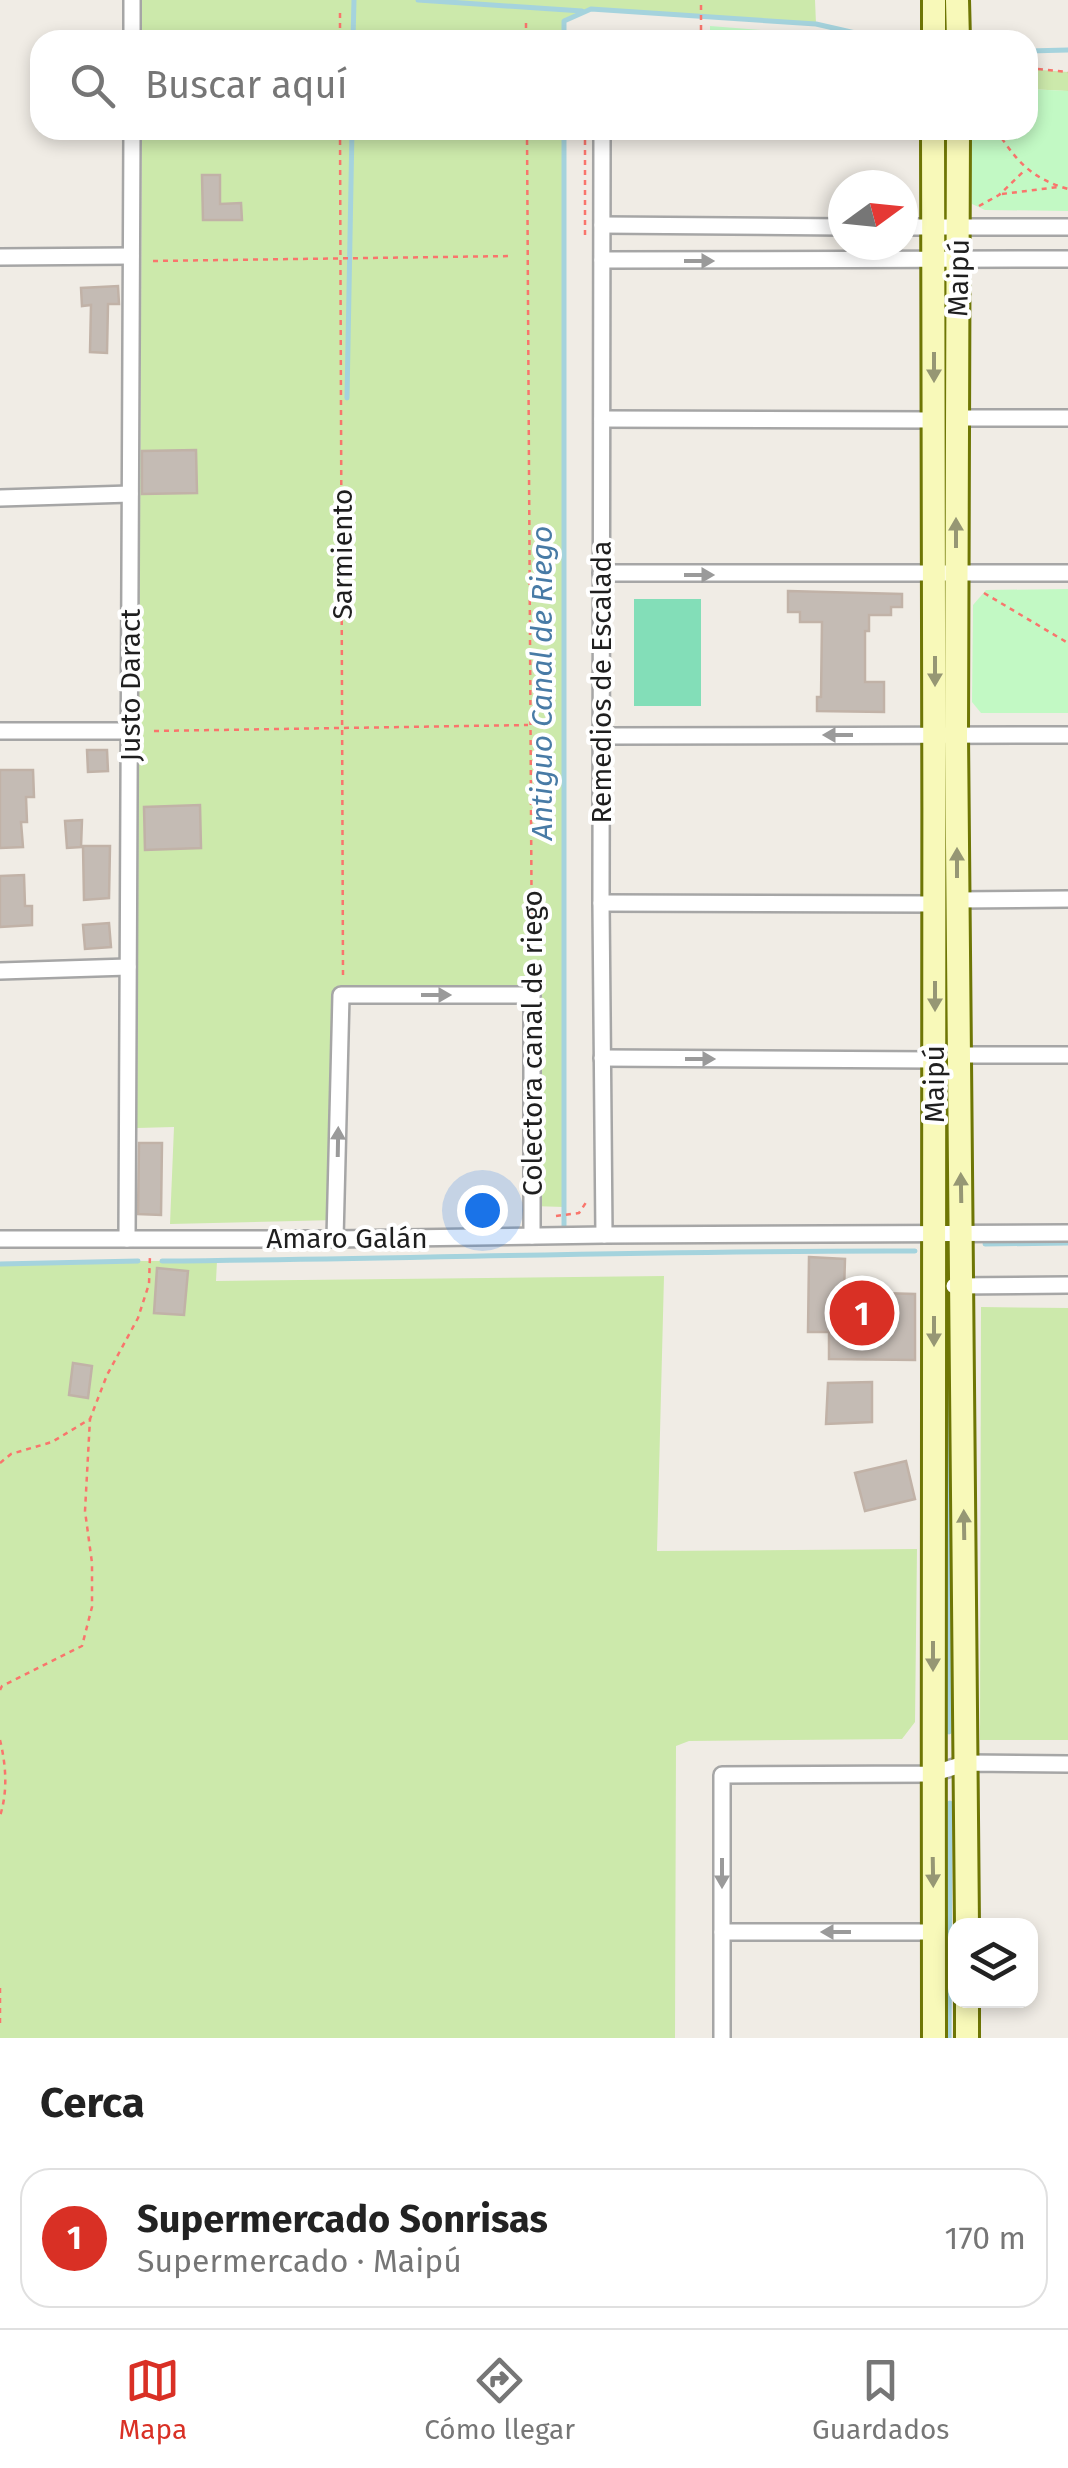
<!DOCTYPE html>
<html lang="es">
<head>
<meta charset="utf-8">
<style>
  body { margin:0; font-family:"Fira Sans",sans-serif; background:#f2f2f2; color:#222 }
  .controls { position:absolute; right:30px; bottom:30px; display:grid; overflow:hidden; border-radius:20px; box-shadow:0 5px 15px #0003 }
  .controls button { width:90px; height:90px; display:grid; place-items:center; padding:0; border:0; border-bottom:2px solid #e0e0e0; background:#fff; color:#222; font:50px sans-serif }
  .compass { position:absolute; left:828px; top:170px; width:90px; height:90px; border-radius:50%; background:#fff; box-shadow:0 5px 15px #0003; rotate:75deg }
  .you { position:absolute; left:482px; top:1210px; width:35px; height:35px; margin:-25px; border:8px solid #fff; border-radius:50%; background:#1a73e8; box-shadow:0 0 0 15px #1a73e833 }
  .badge { display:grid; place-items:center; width:65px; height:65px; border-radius:50%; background:#d93025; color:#fff; font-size:32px; font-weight:700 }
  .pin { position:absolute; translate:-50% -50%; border:5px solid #fff; box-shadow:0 2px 10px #0006 }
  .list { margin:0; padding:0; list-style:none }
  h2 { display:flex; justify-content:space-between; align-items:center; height:130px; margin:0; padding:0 40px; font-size:42px }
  h2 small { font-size:32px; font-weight:400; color:#767676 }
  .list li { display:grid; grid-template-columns:65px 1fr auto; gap:30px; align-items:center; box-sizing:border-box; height:140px; margin:0 20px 20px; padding:0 20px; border:2px solid #e0e0e0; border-radius:30px }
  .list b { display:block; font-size:38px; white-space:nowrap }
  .list p { margin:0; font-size:32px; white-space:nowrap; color:#767676 }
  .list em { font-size:32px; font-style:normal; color:#767676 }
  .icon { flex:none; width:55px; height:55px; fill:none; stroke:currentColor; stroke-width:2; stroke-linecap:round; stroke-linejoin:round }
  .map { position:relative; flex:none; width:1068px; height:2038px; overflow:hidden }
  .search { position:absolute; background:#fff; box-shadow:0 5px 15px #0003; left:30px; right:30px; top:30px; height:110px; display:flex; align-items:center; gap:25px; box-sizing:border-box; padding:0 35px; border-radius:30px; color:#767676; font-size:38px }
  .sheet { height:290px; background:#fff }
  nav { display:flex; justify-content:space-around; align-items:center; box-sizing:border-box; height:140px; border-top:2px solid #e0e0e0; background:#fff; font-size:28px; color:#767676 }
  nav a { display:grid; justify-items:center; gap:5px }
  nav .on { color:#d93025 }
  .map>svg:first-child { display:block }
  .grass { fill:#cce9ab }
  .park { fill:#c2f9c4 }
  .pitch { fill:#83deb8 }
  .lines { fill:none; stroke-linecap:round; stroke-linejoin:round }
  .stream { stroke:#a5d3dd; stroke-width:5 }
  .building { fill:#c4bbb4; stroke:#c1b2a7; stroke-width:2.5 }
  .street-casing { stroke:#a6a6a6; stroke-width:20 }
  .secondary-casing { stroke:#6e7605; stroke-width:28 }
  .path { stroke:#f9756c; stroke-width:2.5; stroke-dasharray:5 5; stroke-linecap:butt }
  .street { stroke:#fff; stroke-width:15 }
  .secondary { stroke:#f8f9b9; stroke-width:22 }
  .oneway { fill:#9a9a9a }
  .oneway2 { fill:#969774 }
  .labels { text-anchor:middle; stroke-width:8; stroke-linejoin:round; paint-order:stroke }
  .street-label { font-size:28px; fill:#1f1f1f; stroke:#fff }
  .water-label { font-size:30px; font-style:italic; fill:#487ba6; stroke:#fff }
</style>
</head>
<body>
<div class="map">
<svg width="1068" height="2038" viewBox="0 0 1068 2038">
  <rect width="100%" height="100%" fill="#f0ece5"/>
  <!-- grass -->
  <g class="grass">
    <polygon points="142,0 815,0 816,24 591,9 564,21 564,40 142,40"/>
    <polygon points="1028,69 1068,72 1068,91 1028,89"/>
    <polygon points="142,130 563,130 562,616 564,1207 532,1206 532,996 341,995 336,1220 170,1224 174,1127 137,1128"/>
    <polygon points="138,1261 217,1261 216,1281 664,1276 657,1551 917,1549 915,1722 902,1739 689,1741 676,1746 675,2038 0,2038 0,1264"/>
    <polygon points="981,1307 1068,1308 1068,1740 980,1740"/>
  </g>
  <!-- park -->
  <g class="park">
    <polygon points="710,26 893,40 710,40"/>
    <polygon points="1028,89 1068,91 1068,211 985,210 972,204 970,130 1028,130"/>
    <polygon points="1068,589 1068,713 981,713 972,702 973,605 986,590"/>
  </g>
  <!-- pitch -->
  <rect class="pitch" x="634" y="599" width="67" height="107"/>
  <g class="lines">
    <!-- stream -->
    <g class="stream">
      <polyline points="418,0 582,11"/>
      <polyline points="353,40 354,0"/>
      <polyline points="564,40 564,21 591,9 816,24 886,40"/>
      <polyline points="1028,51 1068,50"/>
      <polyline points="564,130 564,1232"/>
      <polyline points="945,130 945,202"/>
      <polyline points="945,334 946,473"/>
      <polyline points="347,398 352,130"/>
      <polyline points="985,1244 1068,1243"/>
      <polyline points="949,1248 950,1266"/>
      <path d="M162,1261C413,1259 664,1250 915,1251"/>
      <polyline points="0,1264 138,1261"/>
      <polyline points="949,1732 950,1342"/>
      <polyline points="949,2038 950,1803"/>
    </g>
  </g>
  <!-- building -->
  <g class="building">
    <polygon points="202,175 220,175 220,204 241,203 242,220 203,220"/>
    <polygon points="118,286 119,304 108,304 107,353 90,352 91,305 82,306 81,288"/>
    <polygon points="196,450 197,493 142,494 142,451"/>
    <polygon points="788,591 902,594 902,607 891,607 891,615 869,615 869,631 865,631 865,682 884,682 884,712 817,711 817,697 821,697 822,622 800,622 800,612 788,612"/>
    <polygon points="87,750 107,750 108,771 88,772"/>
    <polygon points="0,770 33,770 34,797 26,797 27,822 21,822 23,847 0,848"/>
    <polygon points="200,805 201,848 145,850 144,807"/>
    <polygon points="82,820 81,847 67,848 65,821"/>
    <polygon points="83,846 110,846 109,898 84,900"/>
    <polygon points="24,875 25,906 32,906 32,925 0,927 0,876"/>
    <polygon points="109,923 111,947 85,949 83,925"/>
    <polygon points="139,1143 162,1143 161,1215 138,1214"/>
    <polygon points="809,1257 845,1259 844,1292 915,1294 915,1360 829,1359 829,1332 808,1332"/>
    <polygon points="157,1268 188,1271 184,1315 154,1313"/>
    <polygon points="73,1363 92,1366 88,1398 69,1395"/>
    <polygon points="872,1382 872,1422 826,1424 828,1383"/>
    <polygon points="906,1461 915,1499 865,1511 855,1473"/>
  </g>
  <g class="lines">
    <!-- street casing -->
    <g class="street-casing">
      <g id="street">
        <polyline points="132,40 132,0"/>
        <polyline points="602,130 601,903 604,1235"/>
        <polyline points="602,225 843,227"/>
        <polyline points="903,227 1068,227"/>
        <polyline points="0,257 131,256"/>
        <polyline points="602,260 1068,259"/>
        <polyline points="957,418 1068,418"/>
        <polyline points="602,419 934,420"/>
        <polyline points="0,498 130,494"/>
        <polyline points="601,573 1068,573"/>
        <polyline points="0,731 129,731"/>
        <polyline points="601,736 1068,735"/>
        <polyline points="957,900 1068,899"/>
        <polyline points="601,903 935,904"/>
        <polyline points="0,971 128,967"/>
        <polyline points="959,1055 1068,1055"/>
        <polyline points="602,1058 934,1060"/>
        <polyline points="0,1239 335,1239 604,1235 1068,1233"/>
        <polyline points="127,1239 132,130"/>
        <polyline points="335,1239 341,995 532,995 532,1236"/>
        <polyline points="954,1286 1068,1285"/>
        <polyline points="722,1932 934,1932"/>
        <polyline points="722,2038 722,1775 932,1774 967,1763 1068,1764"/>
      </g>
    </g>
    <!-- secondary casing -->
    <g class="secondary-casing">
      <g id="secondary">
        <polyline points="957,0 958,40"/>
        <polyline points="934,40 934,0"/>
        <path d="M933,130C936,766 933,1402 934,2038"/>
        <polyline points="958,130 956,735 967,1926"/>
        <polyline points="967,2000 967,2038"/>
      </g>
    </g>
    <!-- path -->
    <g class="path">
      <polyline points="340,13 340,40"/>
      <polyline points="526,23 526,40"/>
      <polyline points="727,39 748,40"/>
      <polyline points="701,40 701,0"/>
      <polyline points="798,40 802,37 845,40"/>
      <polyline points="1028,68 1068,72"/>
      <polyline points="340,130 343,977"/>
      <polyline points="527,130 532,978"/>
      <polyline points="585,130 585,238"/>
      <path d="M996,130C1017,161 1030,178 1068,189"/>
      <polyline points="1002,194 1058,187"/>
      <polyline points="979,206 999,195 1024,171"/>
      <polyline points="153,261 512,256"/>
      <polyline points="984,593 1068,643"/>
      <polyline points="154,731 528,725"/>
      <polyline points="556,1216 579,1213 587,1201"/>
      <polyline points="0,1463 11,1454 52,1442 90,1419 107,1375 138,1318 149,1284 150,1255"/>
      <polyline points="0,1690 2,1686 82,1646 92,1607 92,1563 85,1511 90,1419"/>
      <path d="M0,1740C6,1765 8,1791 0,1816"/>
      <polyline points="0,1988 0,2027"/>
    </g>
    <!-- street -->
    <use href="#street" class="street"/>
    <!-- secondary -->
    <use href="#secondary" class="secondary"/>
  </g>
  <!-- one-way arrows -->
  <defs><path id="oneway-solid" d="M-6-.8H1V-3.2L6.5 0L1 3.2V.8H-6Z" transform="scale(2.5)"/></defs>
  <g class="oneway">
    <use href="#oneway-solid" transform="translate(699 261)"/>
    <use href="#oneway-solid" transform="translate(699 575)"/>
    <use href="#oneway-solid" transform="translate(838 735) rotate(180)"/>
    <use href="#oneway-solid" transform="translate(436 995)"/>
    <use href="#oneway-solid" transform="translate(700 1059)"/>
    <use href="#oneway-solid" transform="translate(338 1142) rotate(-89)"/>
    <use href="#oneway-solid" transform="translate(722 1873) rotate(90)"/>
    <use href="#oneway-solid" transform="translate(836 1932) rotate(180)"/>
  </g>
  <g class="oneway2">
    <use href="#oneway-solid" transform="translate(934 367) rotate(90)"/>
    <use href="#oneway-solid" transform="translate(956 533) rotate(-90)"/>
    <use href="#oneway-solid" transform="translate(935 671) rotate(90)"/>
    <use href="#oneway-solid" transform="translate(957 863) rotate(-90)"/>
    <use href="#oneway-solid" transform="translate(935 996) rotate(90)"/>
    <use href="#oneway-solid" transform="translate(961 1188) rotate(-91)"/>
    <use href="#oneway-solid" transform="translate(934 1331) rotate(90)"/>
    <use href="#oneway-solid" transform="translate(964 1525) rotate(-91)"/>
    <use href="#oneway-solid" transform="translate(933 1656) rotate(90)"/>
    <use href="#oneway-solid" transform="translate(933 1872) rotate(89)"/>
  </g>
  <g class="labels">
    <!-- street labels -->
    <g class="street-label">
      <text transform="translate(958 278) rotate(-89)" y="10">Maipú</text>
      <text transform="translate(342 554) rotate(-90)" y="10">Sarmiento</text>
      <text transform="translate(601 682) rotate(-90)" y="10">Remedios de Escalada</text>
      <text transform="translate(130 685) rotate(-90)" y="10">Justo Daract</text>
      <text transform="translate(532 1043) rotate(-90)" y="10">Colectora canal de riego</text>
      <text transform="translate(934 1084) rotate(-90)" y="10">Maipú</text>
      <text x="347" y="1248">Amaro Galán</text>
    </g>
    <!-- water labels -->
    <g class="water-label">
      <text transform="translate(542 683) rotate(-90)" y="10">Antiguo Canal de Riego</text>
    </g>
  </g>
</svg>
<div class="controls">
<button><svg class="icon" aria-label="layers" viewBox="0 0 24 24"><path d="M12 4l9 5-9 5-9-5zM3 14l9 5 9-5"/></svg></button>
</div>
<svg class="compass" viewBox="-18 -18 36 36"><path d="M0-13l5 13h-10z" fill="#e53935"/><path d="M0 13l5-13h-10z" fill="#767676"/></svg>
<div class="you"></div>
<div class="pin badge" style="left:862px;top:1313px">1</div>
<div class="search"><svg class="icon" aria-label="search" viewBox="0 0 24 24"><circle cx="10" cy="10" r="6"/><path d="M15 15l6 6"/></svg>Buscar aquí</div>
</div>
<section class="sheet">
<h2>Cerca<small></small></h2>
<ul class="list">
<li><span class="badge">1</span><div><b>Supermercado Sonrisas</b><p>Supermercado · Maipú</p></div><em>170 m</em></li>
</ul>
</section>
<nav>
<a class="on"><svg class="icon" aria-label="map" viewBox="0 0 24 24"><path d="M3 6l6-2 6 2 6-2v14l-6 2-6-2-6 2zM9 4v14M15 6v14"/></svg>Mapa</a>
<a><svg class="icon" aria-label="directions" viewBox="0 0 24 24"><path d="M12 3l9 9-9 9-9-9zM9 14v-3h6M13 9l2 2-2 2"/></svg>Cómo llegar</a>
<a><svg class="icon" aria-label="saved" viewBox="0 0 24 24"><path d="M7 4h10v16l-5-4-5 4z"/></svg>Guardados</a>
</nav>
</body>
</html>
